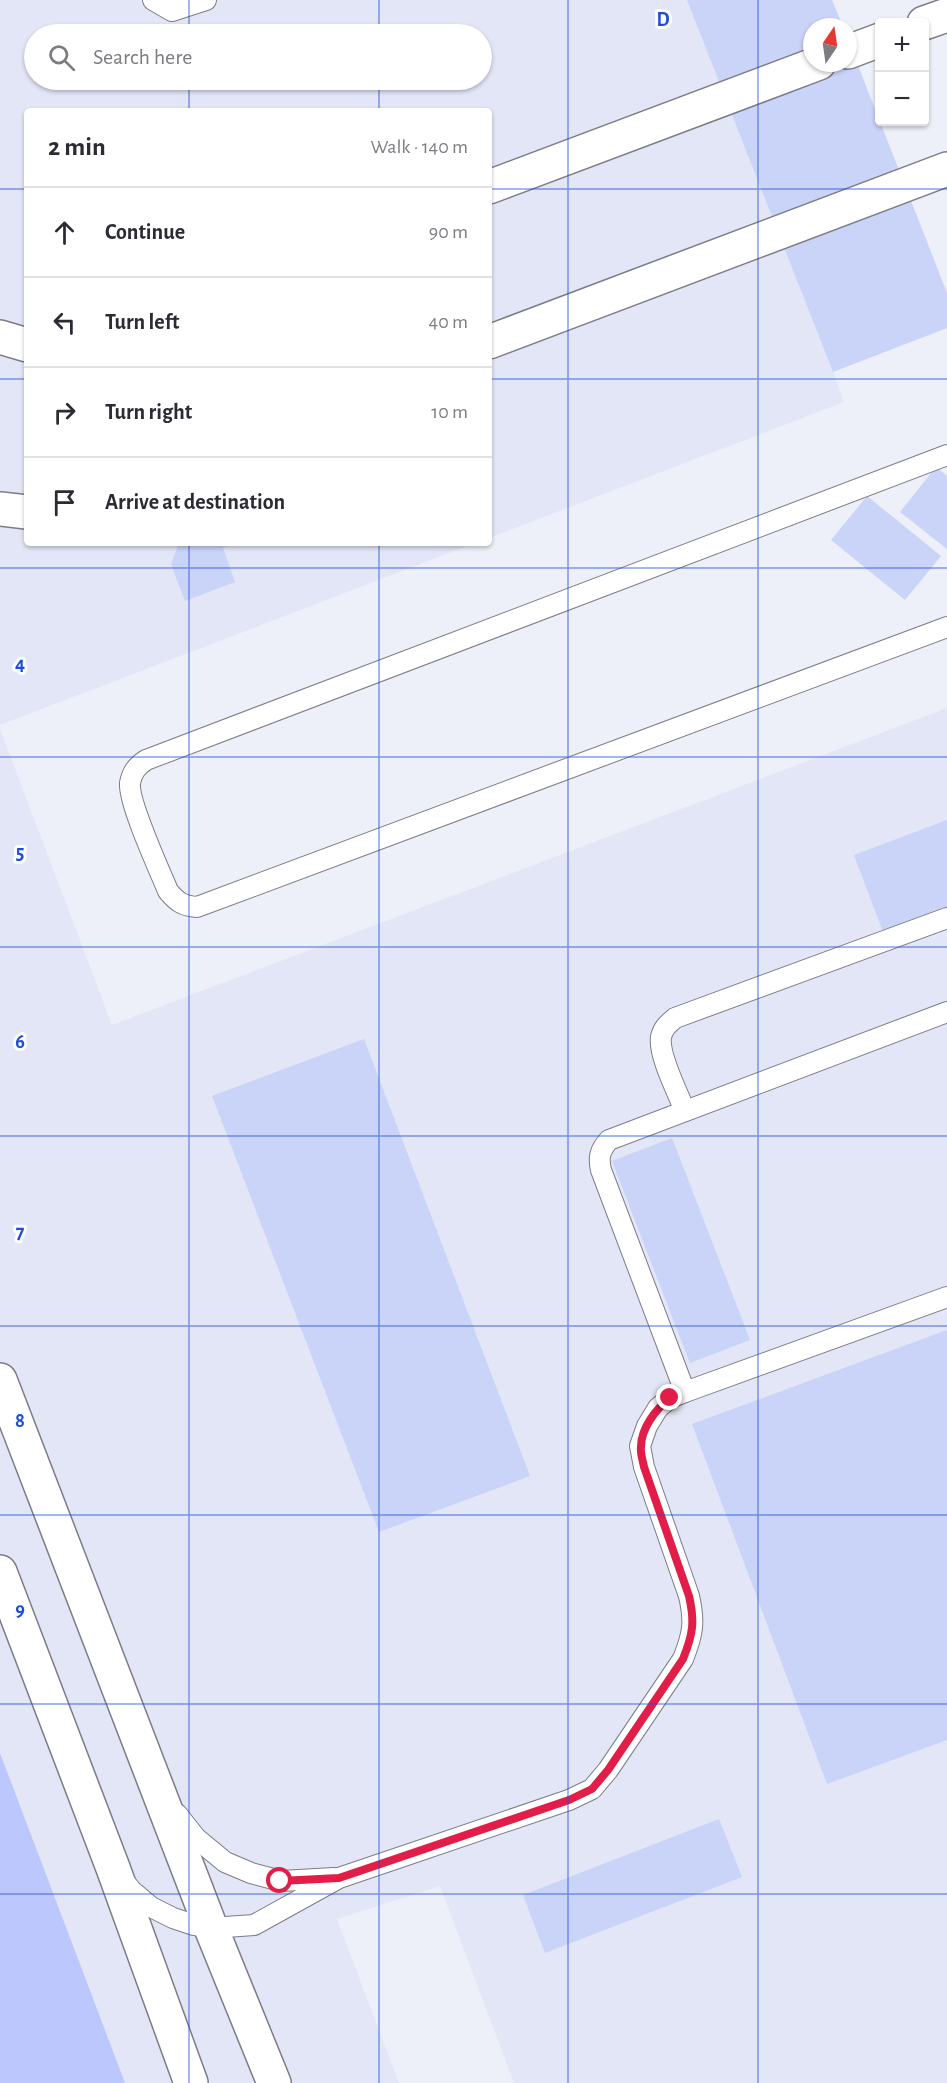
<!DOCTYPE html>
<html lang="en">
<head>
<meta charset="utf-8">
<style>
  body { margin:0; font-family:"Alegreya Sans",sans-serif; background:#f2f2f3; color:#2b2b33 }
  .controls { position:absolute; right:18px; top:18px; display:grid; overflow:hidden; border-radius:6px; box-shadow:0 2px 4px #0004 }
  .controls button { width:54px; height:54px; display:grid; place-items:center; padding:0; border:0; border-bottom:2px solid #e1e1e2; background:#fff; color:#2b2b33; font:30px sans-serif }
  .compass { position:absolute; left:803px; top:18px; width:54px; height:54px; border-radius:50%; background:#fff; box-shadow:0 2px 4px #0004; rotate:13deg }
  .stop { position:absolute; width:18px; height:18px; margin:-14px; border:4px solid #e11d48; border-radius:50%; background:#fff }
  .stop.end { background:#e11d48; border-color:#fff; box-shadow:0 2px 6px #0008 }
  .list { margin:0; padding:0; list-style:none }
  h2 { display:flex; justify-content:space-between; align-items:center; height:78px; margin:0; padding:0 24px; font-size:26px }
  h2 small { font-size:20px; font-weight:400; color:#7c7c81 }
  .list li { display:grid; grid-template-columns:39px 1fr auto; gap:18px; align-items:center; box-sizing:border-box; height:90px; padding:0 24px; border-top:2px solid #e1e1e2 }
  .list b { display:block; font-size:22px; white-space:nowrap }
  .list em { font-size:20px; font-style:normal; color:#7c7c81 }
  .icon { flex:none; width:33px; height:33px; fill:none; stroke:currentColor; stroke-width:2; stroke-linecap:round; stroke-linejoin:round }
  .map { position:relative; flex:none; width:947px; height:2083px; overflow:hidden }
  .search { position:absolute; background:#fff; box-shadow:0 2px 4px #0004; left:24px; top:24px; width:468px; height:66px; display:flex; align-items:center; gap:15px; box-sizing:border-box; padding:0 21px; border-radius:33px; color:#7c7c81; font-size:22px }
  .panel { position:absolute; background:#fff; box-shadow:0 2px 4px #0004; left:24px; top:108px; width:468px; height:438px; border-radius:6px }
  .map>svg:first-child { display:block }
  .built { fill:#e2e6f7; fill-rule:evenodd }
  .green { fill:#bbc7fd }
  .building { fill:#cad3f8 }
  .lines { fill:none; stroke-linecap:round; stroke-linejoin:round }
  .service-casing { stroke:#7b7d86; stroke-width:22 }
  .minor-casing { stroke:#7b7d86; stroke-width:36 }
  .service { stroke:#fff; stroke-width:20 }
  .minor { stroke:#fff; stroke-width:33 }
  .route { stroke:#e11d48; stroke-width:8 }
  .grid { fill:none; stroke:#1d4ed8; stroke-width:1.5; stroke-opacity:0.55 }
  .grid-label { font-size:20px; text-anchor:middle; font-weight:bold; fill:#1d4ed8; stroke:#fdfdfd; stroke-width:6; stroke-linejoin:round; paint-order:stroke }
</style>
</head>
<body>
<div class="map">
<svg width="947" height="2083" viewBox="0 0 947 2083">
  <rect width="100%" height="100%" fill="#edf0f9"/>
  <!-- built -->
  <g class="built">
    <path d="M0,0H832L843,27H812V63H848V40L947,293L833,372L844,402L489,538V111H27V543H475L0,725ZM34,34H482V80H34Z"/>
    <polygon points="947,708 947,2083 514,2083 440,1886 337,1919 399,2083 0,2083 0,729 112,1025"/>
  </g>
  <!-- green -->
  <polygon class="green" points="0,1753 125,2083 0,2083"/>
  <!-- building -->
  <g class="building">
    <polygon points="687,0 832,0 843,27 812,27 812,63 848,63 848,40 947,293 947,328 833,372"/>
    <polygon points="936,467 947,476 947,549 900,512"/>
    <polygon points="867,496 941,556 905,600 831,540"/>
    <polygon points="179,543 235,543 223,548 235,582 185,601 171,564"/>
    <polygon points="947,820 947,908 883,932 854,855"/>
    <polygon points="364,1039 530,1476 379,1532 212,1096"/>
    <polygon points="672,1138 750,1340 690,1363 612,1161"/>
    <polygon points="947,1330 947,1740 827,1784 692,1424"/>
    <polygon points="719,1819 742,1877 545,1953 523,1895"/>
  </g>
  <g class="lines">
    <!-- service casing -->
    <g class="service-casing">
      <g id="service">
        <polyline points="153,0 172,11 206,0"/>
        <path d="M947,455L146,760C137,766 132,772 130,783C128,802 159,869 168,891C177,902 183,906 197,907L947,627"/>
        <path d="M685,1111C678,1093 658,1055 661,1037C663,1028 668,1024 675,1018L947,918"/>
        <path d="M685,1392L601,1170C598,1157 600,1150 609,1140L947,1012"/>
        <polyline points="177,1814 196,1838 225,1862 251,1873 281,1881 334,1878"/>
        <path d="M124,1881L132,1891L151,1907L173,1918L194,1925L211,1928L254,1925L339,1878L569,1800L592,1789L608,1770L683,1659C693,1634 695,1622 689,1596L644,1467L640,1446L647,1426L658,1408L670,1398L685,1392L947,1297"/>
      </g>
    </g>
    <!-- minor casing -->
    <g class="minor-casing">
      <g id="minor">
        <polyline points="924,23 947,15"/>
        <polyline points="848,52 880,40"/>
        <polyline points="489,187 819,63"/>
        <polyline points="0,337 27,345"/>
        <polyline points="489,342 947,169"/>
        <polyline points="0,509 27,512"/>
        <polyline points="0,1380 211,1928 274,2083"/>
        <polyline points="0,1572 113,1868 191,2083"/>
      </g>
    </g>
    <!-- service -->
    <use href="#service" class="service"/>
    <!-- minor -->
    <use href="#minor" class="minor"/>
  </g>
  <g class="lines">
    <!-- route -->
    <path class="route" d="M280,1881L339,1878L569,1800L592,1789L608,1770L683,1659C693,1634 695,1622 689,1596L644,1467C643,1461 640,1453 641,1447C641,1428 656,1409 670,1398"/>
  </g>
  <!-- grid -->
  <path class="grid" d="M189,0V34M379,0V34M568,0V2083M758,0V2083M189,80V111M379,80V111M0,189H27M489,189H947M0,379H27M489,379H947M189,543V2083M379,543V2083M0,568H947M0,757H947M0,947H947M0,1136H947M0,1326H947M0,1515H947M0,1704H947M0,1894H947"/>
  <g class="grid-label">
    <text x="663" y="26">D</text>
    <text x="20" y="670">4</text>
    <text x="20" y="859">5</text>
    <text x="20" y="1048">6</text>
    <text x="20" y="1238">7</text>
    <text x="20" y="1427">8</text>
    <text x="20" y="1616">9</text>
  </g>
</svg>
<div class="controls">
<button>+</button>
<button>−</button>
</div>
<svg class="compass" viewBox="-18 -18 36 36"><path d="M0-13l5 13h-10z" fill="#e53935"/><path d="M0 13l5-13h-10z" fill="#7c7c81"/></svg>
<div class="stop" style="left:280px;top:1881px"></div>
<div class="stop end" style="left:670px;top:1398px"></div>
<div class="search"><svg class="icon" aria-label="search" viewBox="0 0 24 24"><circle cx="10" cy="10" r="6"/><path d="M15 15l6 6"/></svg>Search here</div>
<section class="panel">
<h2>2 min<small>Walk · 140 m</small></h2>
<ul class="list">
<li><svg class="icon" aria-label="ahead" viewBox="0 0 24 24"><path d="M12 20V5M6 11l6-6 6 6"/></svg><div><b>Continue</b></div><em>90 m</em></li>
<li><svg class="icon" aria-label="left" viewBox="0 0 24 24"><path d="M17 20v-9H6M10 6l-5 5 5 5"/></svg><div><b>Turn left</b></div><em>40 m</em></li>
<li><svg class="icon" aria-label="right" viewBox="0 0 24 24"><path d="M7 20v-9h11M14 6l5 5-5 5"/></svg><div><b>Turn right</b></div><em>10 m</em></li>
<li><svg class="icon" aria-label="arrive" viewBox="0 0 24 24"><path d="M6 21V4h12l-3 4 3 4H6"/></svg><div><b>Arrive at destination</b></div></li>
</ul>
</section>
</div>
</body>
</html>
